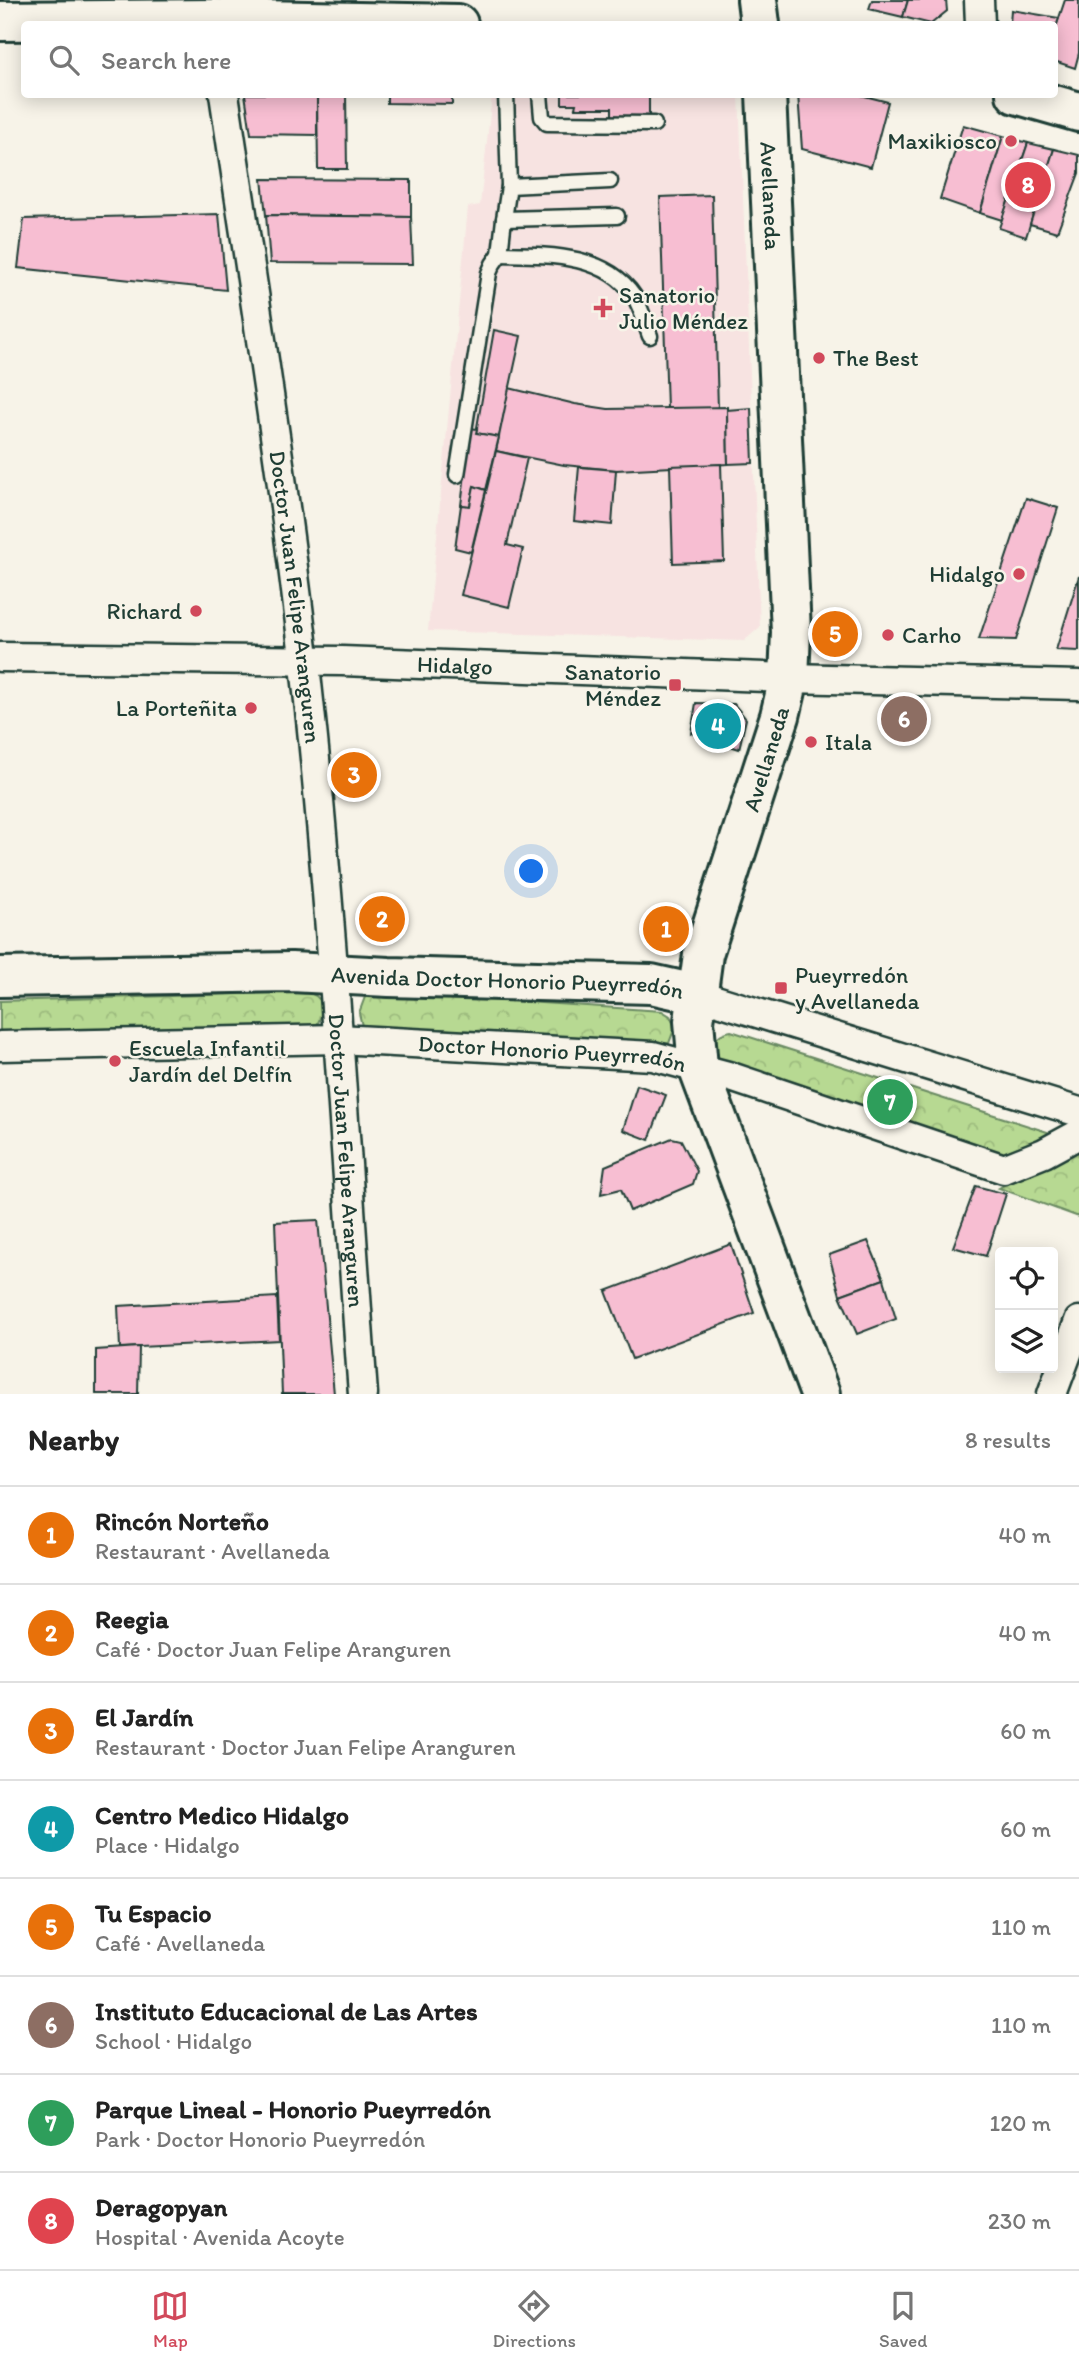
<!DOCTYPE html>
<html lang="en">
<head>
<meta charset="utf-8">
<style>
  body { margin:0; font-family:Itim,sans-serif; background:#f6f6f6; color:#222 }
  .controls { position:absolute; right:21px; bottom:21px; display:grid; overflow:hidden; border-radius:7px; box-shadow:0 4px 18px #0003 }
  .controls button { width:63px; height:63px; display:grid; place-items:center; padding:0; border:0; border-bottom:2px solid #e0e0e0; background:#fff; color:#222; font:35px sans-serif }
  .you { position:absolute; left:532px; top:872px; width:24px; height:24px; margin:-18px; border:5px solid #fff; border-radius:50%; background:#1a73e8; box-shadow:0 0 0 10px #1a73e833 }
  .badge { display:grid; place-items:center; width:46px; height:46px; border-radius:50%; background:#d1495b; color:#fff; font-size:23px; font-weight:700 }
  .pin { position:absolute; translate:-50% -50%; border:4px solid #fff; box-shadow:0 2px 7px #0006 }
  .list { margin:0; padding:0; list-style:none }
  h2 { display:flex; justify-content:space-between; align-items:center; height:91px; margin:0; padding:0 28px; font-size:30px }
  h2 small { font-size:23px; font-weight:400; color:#767676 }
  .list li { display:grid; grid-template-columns:46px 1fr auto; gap:21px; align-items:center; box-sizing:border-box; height:98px; padding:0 28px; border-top:2px solid #e0e0e0 }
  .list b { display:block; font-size:26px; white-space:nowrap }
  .list p { margin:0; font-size:23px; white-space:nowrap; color:#767676 }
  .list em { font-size:23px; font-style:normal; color:#767676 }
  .icon { flex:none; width:38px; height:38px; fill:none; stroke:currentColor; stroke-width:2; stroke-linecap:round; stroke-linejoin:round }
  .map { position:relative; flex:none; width:1079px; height:1394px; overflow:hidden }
  .search { position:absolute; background:#fff; box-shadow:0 4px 18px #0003; left:21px; right:21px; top:21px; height:77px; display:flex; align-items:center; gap:18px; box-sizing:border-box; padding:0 24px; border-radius:7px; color:#767676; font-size:26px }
  .sheet { height:875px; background:#fff }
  nav { display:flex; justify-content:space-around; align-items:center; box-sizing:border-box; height:98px; border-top:2px solid #e0e0e0; background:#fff; font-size:19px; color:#767676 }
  nav a { display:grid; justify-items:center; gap:4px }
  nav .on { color:#d1495b }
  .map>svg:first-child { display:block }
  .built { fill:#f7e3e1 }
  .forest { fill:url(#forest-crowns); stroke:#6b8b63; stroke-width:2 }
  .building { fill:#f7bed2; stroke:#1f3d34; stroke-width:2 }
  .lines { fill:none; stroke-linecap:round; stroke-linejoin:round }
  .lane-casing { stroke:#1f3d34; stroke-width:19 }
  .street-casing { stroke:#1f3d34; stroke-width:33 }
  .secondary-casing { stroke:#1f3d34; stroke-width:44 }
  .lane { stroke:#f7f3e8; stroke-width:14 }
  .street { stroke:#f7f3e8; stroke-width:28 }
  .secondary { stroke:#f7f3e8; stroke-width:38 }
  .poi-dot { fill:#d1495b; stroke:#f7f3e8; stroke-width:2.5 }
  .labels { text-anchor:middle; stroke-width:5; stroke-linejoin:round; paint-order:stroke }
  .poi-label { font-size:23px; fill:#1f3d34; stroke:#f7f3e8; text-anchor:start }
  .street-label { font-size:23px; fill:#1f3d34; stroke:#f7f3e8 }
</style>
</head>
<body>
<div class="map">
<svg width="1079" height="1394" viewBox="0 0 1079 1394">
  <defs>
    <pattern id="forest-crowns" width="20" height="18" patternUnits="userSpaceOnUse" patternTransform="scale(1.75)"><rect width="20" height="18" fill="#b7d992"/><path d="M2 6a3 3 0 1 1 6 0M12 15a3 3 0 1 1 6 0" fill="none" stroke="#9dbb7e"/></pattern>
  </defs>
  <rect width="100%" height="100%" fill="#f7f3e8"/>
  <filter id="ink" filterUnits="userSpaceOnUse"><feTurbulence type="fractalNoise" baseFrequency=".0143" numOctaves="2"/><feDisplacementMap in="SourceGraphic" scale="14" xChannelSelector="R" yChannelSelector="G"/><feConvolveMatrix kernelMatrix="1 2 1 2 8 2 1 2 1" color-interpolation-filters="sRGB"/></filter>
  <g filter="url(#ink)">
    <!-- built -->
    <polygon class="built" points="492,95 739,95 760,627 744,641 428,631 468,207 480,205"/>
    <!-- forest -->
    <g class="forest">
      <polygon points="308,992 316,996 323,1003 322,1014 317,1025 0,1035 0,1001"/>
      <polygon points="375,992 662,1011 670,1016 675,1027 669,1043 659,1044 373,1034 362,1026 359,1013 365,997"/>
      <path d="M731,1031L1060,1136L1002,1157L719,1068L710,1049C716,1038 719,1033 731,1031Z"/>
      <polygon points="1079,1150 1079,1217 999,1188 1065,1151"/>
    </g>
    <!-- building -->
    <g class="building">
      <polygon points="872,0 908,0 903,17 869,9"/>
      <polygon points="908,0 946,0 947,11 931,24 903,17"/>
      <polygon points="1065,0 1079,0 1079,53 1075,68 1054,61 1054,33"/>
      <polygon points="1011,10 1059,18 1054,33 1054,24 1010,24"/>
      <polygon points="245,94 317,94 317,135 251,134"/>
      <polygon points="317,94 346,94 347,169 318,169"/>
      <polygon points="387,94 452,94 452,104 387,103"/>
      <polygon points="562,94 649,94 649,118 612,118 612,108 575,108 576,104 562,104"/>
      <polygon points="798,94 857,94 888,102 871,167 802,149"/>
      <polygon points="963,125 1003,136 980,213 940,199"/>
      <polygon points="1003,136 1028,143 1002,220 980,213"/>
      <polygon points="1028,143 1054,149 1026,237 999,228"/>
      <polygon points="1054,149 1079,155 1079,173 1057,232 1030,224"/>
      <polygon points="262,179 411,180 411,217 266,215"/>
      <polygon points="712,195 718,409 667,408 660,197"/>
      <polygon points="219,214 226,290 18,268 24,219"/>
      <polygon points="266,215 411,217 413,264 270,263"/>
      <polygon points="494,330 521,336 499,437 476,433"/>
      <polygon points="509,388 575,404 608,409 727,407 728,464 616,470 564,465 496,451"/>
      <polygon points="751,408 753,463 728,464 727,410"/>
      <polygon points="471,428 477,429 476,433 499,437 486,490 474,486 470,506 461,505"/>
      <polygon points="496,451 527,458 507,545 523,549 509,607 461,595"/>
      <polygon points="721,464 724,561 673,563 670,466"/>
      <polygon points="579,467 616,470 612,525 574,521"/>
      <polygon points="474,486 486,490 471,552 455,548 461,505 470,506"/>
      <polygon points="1026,498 1058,508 1016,640 979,639"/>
      <polygon points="1079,576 1079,651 1056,650"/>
      <polygon points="696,703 734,704 746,719 739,749 691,733"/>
      <polygon points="637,1085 666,1095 649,1140 623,1130"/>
      <polygon points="672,1138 681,1140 697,1171 693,1184 630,1211 621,1189 601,1194 605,1166"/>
      <polygon points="976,1186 1006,1194 986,1256 953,1247"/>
      <polygon points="318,1220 334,1394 282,1394 275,1222"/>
      <polygon points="868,1241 884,1279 840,1295 829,1255"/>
      <polygon points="731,1244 754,1313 632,1359 606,1291"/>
      <polygon points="884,1279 896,1319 857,1334 840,1295"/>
      <polygon points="277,1297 279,1340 120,1348 118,1306"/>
      <polygon points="139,1347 138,1394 96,1394 96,1350"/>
    </g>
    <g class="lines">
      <!-- lane casing -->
      <g class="lane-casing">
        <g id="lane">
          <polyline points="506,94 509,186 504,219 617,216"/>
          <polyline points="540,94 542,117 547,123 654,124"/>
          <polyline points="509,186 610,181"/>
          <path d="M504,219L500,254C546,255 605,253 634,296C641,307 645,323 650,336"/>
          <polyline points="457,475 489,273 493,264 500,254"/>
        </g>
      </g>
      <!-- street casing -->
      <g class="street-casing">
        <g id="street">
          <polyline points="979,0 980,24"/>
          <path id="s1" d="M224,94C256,309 291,523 313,739C335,957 347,1176 363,1394"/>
          <path id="s2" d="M0,657L342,661L789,678L1079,685"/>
          <polyline points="696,994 1079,1112"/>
          <path id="s3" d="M0,1046L338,1039L653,1056L728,1076L1004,1169L1044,1153L1079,1134"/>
          <polyline points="1052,1394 1079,1321"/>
        </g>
      </g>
      <!-- secondary casing -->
      <g class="secondary-casing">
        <g id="secondary">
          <polyline points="757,0 760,24"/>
          <polyline points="0,21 214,19 458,24"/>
          <path id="s4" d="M766,94L791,632L789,678L780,716L703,954L694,1021L698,1067L820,1394"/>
          <polyline points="1016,94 1079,112"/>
          <path id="s5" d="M0,977L291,972L389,977L651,984L696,994"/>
        </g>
      </g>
      <!-- lane -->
      <use href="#lane" class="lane"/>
      <!-- street -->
      <use href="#street" class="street"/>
      <!-- secondary -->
      <use href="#secondary" class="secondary"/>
    </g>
  </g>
  <!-- markers -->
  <g class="poi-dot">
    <circle cx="1011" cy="141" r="7"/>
    <path d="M599.5 297.5h7v7h7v7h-7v7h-7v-7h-7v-7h7z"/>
    <circle cx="819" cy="358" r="7"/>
    <circle cx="1019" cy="574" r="7"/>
    <circle cx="196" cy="611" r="7"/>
    <circle cx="888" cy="635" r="7"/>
    <rect x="668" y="678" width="14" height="14" rx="3.5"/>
    <circle cx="251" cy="708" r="7"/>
    <circle cx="811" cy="742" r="7"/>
    <rect x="774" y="981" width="14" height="14" rx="3.5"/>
    <circle cx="115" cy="1061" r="7"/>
  </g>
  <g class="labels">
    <!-- poi labels -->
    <g class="poi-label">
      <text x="997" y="149" text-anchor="end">Maxikiosco</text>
      <text x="619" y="303">Sanatorio<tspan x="619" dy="26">Julio Méndez</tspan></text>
      <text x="833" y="366">The Best</text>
      <text x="1005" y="582" text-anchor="end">Hidalgo</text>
      <text x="182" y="619" text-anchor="end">Richard</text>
      <text x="902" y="643">Carho</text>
      <text x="661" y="680" text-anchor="end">Sanatorio<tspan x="661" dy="26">Méndez</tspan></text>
      <text x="237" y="716" text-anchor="end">La Porteñita</text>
      <text x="825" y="750">Itala</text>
      <text x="795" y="983">Pueyrredón<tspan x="795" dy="26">y Avellaneda</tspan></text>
      <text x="129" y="1056">Escuela Infantil<tspan x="129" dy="26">Jardín del Delfín</tspan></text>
    </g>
    <!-- street labels -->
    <g class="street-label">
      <text dy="8" stroke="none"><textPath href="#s4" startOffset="102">Avellaneda</textPath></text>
      <text dy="8" stroke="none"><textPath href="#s1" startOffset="508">Doctor Juan Felipe Aranguren</textPath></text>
      <text dy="8" stroke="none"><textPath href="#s2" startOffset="455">Hidalgo</textPath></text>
      <text transform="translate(766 759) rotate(-73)" y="8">Avellaneda</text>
      <text dy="8" stroke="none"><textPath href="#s5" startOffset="508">Avenida Doctor Honorio Pueyrredón</textPath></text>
      <text dy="8" stroke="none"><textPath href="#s3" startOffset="553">Doctor Honorio Pueyrredón</textPath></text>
      <text dy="8" stroke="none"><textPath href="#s1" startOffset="1074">Doctor Juan Felipe Aranguren</textPath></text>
    </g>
  </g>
</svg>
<div class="controls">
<button><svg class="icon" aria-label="locate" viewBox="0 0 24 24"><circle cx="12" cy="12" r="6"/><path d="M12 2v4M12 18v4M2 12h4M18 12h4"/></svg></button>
<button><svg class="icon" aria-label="layers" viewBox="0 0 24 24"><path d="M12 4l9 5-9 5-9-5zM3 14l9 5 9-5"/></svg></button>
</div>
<div class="you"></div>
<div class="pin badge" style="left:666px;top:929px;background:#e8710a">1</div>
<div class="pin badge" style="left:382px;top:919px;background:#e8710a">2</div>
<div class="pin badge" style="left:354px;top:775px;background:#e8710a">3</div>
<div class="pin badge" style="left:718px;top:726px;background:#0f9aa8">4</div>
<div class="pin badge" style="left:835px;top:634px;background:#e8710a">5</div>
<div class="pin badge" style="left:904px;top:719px;background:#8d6e63">6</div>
<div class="pin badge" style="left:890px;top:1102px;background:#2e9e5b">7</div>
<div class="pin badge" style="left:1028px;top:185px;background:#e0444e">8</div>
<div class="search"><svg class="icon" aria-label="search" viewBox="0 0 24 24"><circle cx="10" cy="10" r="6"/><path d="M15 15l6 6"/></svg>Search here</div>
</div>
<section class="sheet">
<h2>Nearby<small>8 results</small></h2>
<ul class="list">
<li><span class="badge" style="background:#e8710a">1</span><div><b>Rincón Norteño</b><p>Restaurant · Avellaneda</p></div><em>40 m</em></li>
<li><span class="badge" style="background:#e8710a">2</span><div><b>Reegia</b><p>Café · Doctor Juan Felipe Aranguren</p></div><em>40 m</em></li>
<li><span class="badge" style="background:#e8710a">3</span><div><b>El Jardín</b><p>Restaurant · Doctor Juan Felipe Aranguren</p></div><em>60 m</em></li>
<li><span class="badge" style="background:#0f9aa8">4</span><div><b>Centro Medico Hidalgo</b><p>Place · Hidalgo</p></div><em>60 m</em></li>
<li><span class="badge" style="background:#e8710a">5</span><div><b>Tu Espacio</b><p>Café · Avellaneda</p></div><em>110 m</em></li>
<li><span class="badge" style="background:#8d6e63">6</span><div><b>Instituto Educacional de Las Artes</b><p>School · Hidalgo</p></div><em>110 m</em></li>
<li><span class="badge" style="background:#2e9e5b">7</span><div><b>Parque Lineal - Honorio Pueyrredón</b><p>Park · Doctor Honorio Pueyrredón</p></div><em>120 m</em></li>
<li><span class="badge" style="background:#e0444e">8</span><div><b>Deragopyan</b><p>Hospital · Avenida Acoyte</p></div><em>230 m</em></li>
</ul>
</section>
<nav>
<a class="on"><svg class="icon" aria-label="map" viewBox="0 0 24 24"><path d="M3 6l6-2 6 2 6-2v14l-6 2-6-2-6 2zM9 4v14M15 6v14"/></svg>Map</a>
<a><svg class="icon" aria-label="directions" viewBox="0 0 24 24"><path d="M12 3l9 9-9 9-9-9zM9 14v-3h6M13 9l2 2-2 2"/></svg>Directions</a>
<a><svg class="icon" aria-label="saved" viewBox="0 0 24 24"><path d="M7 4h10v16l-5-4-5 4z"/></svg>Saved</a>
</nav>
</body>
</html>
